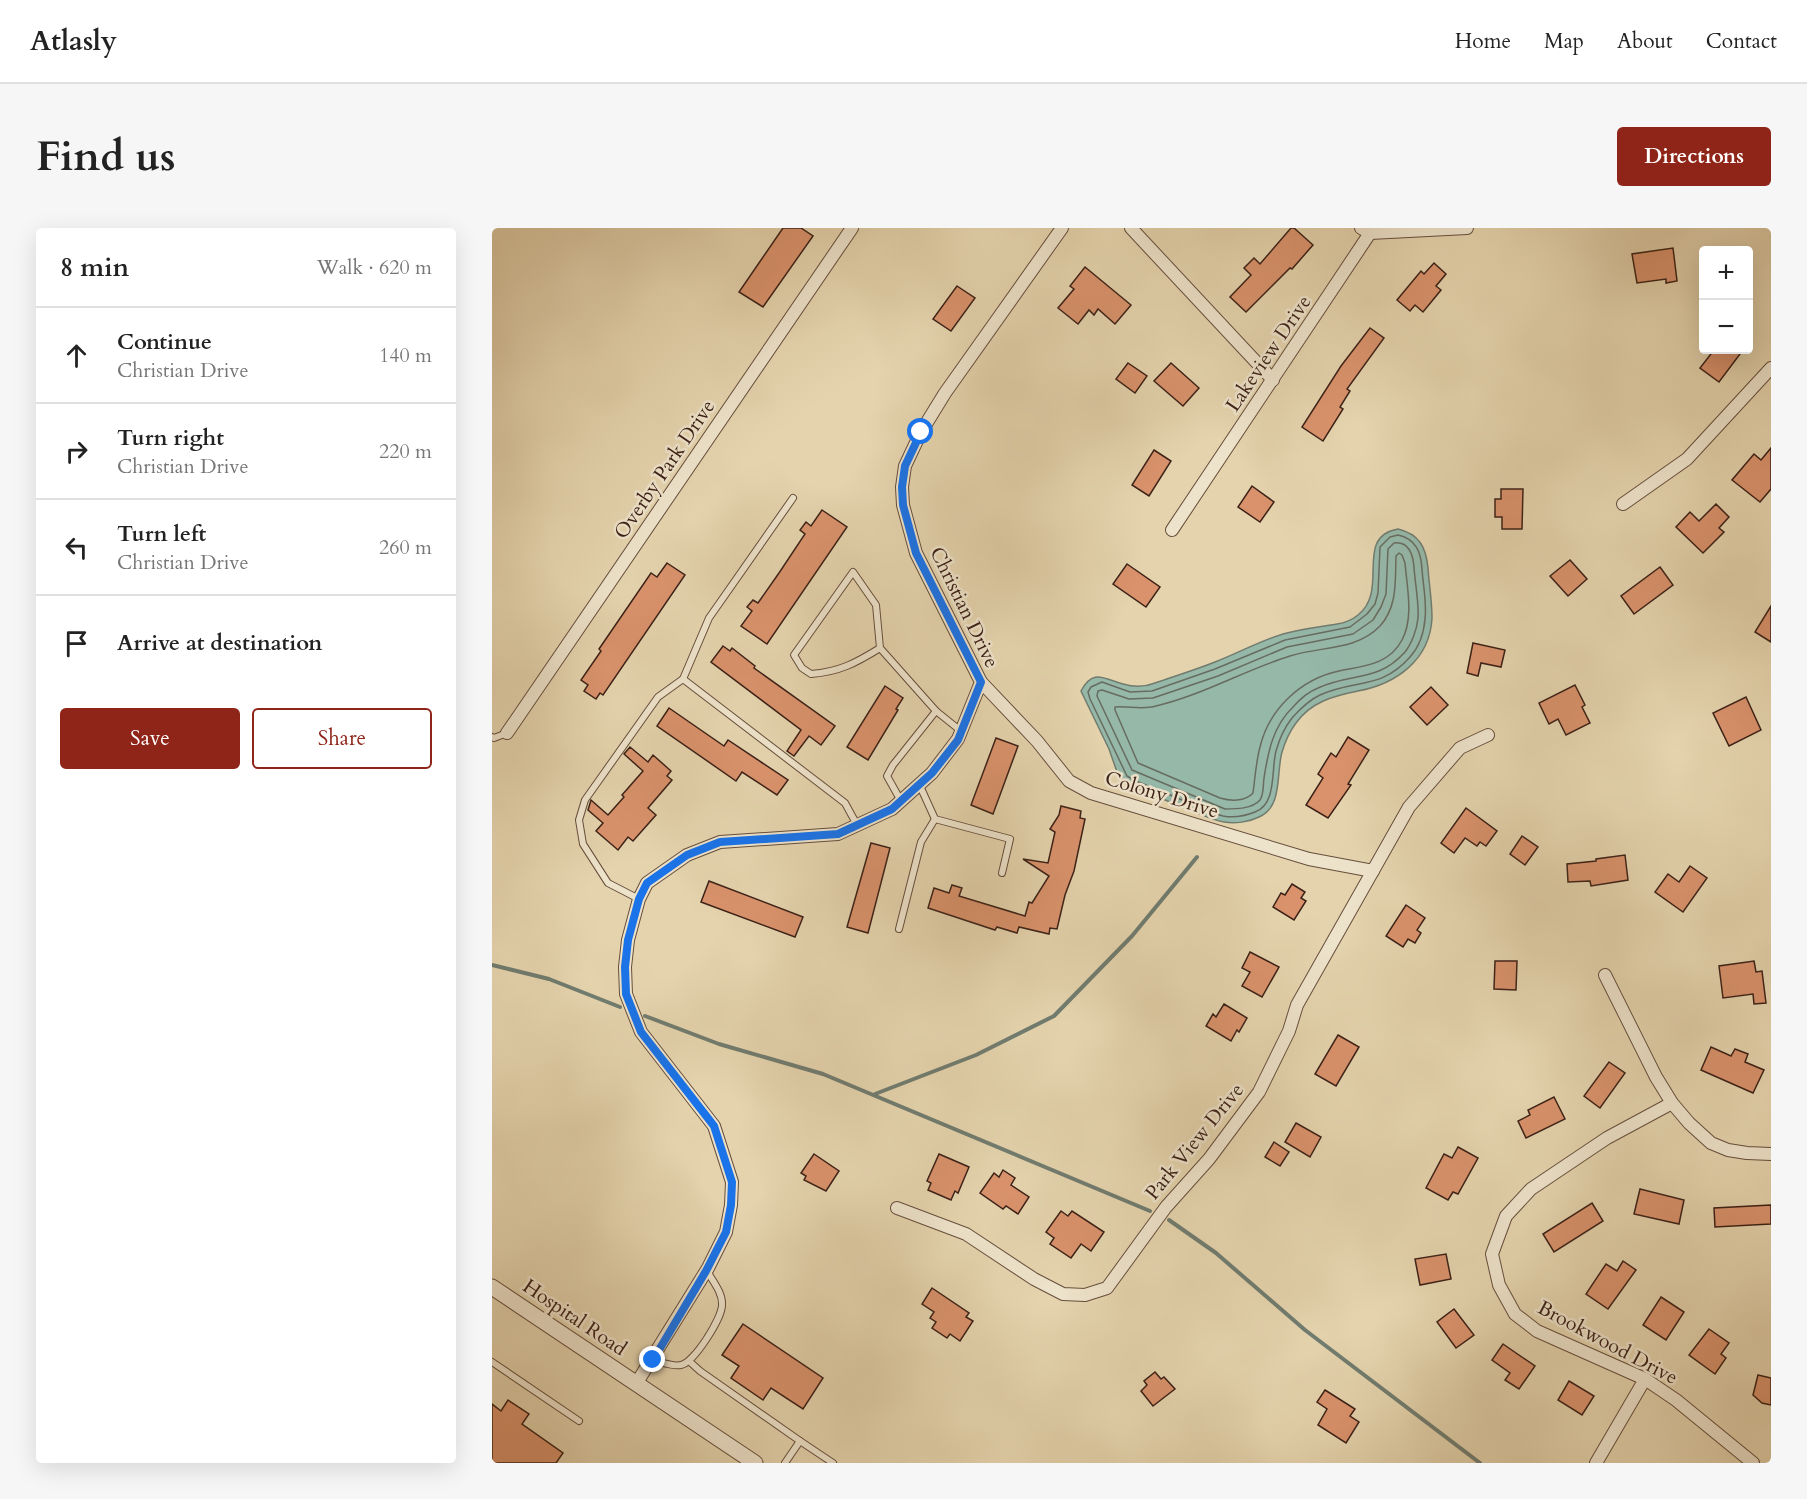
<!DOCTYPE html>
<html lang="en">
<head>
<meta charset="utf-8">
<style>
  body { margin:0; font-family:Cardo,serif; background:#f6f6f6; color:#222 }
  .controls { position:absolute; right:18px; top:18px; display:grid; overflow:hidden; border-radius:6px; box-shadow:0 6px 24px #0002 }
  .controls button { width:54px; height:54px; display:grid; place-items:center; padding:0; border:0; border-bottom:2px solid #e0e0e0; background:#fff; color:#222; font:30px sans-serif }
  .stop { position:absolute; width:18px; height:18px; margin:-14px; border:4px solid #1a73e8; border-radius:50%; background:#fff }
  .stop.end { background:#1a73e8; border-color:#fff; box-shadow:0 2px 6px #0008 }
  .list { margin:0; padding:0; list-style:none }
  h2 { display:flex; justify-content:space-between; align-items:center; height:78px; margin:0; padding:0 24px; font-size:26px }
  h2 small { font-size:20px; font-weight:400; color:#767676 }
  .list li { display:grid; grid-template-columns:39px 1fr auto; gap:18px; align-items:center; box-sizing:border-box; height:96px; padding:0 24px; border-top:2px solid #e0e0e0 }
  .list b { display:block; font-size:22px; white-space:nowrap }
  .list p { margin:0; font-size:20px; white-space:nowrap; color:#767676 }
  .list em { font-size:20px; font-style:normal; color:#767676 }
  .actions { display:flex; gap:12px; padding:18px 24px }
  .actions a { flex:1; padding:14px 0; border:2px solid #8f2418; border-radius:6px; text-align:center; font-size:21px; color:#8f2418 }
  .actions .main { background:#8f2418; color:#fff }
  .icon { flex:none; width:33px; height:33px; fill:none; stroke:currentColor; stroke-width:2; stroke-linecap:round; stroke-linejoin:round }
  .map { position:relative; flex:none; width:1279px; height:1235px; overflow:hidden; border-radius:6px }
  header { display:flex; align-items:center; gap:36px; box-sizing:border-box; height:84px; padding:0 30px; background:#fff; border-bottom:2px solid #e0e0e0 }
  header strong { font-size:28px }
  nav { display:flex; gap:33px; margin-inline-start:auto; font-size:21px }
  .intro { display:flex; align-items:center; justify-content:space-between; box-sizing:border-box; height:144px; padding:0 36px }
  h1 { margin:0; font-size:42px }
  .button { padding:15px 27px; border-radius:6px; background:#8f2418; color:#fff; font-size:21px; font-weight:700 }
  main { display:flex; gap:36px; padding:0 36px }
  aside { flex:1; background:#fff; border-radius:6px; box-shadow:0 6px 24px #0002 }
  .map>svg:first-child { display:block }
  .water { fill:#95b8a9; stroke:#717c6f; stroke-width:1.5 }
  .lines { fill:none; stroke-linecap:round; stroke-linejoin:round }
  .shore { stroke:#686c60; stroke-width:1.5 }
  .stream { stroke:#717c6f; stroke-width:4 }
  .building { fill:#d9926c; stroke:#3c2117; stroke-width:1.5 }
  .service-casing { stroke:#664e3c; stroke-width:8 }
  .minor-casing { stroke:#664e3c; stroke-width:14 }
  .tertiary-casing { stroke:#664e3c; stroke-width:17 }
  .service { stroke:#ede2ca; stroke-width:6 }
  .minor { stroke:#ede2ca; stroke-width:12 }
  .tertiary { stroke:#ede2ca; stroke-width:15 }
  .route { stroke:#1a73e8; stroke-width:8 }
  .labels { text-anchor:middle; stroke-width:5; stroke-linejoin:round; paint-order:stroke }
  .street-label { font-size:20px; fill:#3c2117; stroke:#ede2ca }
</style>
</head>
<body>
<header>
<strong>Atlasly</strong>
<nav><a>Home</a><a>Map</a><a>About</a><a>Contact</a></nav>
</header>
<div class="intro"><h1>Find us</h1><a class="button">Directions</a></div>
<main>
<aside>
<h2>8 min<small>Walk · 620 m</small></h2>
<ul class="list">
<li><svg class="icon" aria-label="ahead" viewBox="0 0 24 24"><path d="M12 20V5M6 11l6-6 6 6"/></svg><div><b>Continue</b><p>Christian Drive</p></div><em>140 m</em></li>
<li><svg class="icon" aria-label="right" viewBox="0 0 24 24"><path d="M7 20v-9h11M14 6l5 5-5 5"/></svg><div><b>Turn right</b><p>Christian Drive</p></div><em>220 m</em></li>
<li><svg class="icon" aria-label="left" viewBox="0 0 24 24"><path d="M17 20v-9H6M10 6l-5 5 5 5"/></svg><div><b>Turn left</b><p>Christian Drive</p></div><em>260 m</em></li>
<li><svg class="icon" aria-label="arrive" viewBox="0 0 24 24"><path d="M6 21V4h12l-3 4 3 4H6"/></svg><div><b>Arrive at destination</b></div></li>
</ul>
<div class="actions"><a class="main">Save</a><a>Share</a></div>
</aside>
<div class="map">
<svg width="1279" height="1235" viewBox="0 0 1279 1235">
  <rect width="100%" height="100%" fill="#e4d3ad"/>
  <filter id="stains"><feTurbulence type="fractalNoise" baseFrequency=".00333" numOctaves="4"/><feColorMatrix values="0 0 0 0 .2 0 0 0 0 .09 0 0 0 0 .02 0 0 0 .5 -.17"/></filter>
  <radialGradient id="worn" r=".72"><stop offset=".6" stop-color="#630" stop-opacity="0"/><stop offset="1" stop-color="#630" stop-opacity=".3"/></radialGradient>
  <!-- water -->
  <path class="water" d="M906,301C927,306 934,319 936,340C937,356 940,373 940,390C938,432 904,456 866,463C841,468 819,474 804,495C798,503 793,514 790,524C784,545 791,579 767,589C757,594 743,596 732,594C720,592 708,586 698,582C678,574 658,566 639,558L631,552L625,544L617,521L589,463C601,440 612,451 631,456C641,459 653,459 663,455C683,448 703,442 723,434C746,425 768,413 791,406C808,401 827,399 845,396C852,395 860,392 866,387C898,362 861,309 906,301Z"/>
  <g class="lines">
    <!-- shore -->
    <g class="shore">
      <path d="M906,307C924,311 929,324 930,341C931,357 935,375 933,391C932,404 927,419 918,429C889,462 863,451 828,467C817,472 808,481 800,490C793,499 787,512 784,523C779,542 785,576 763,584C753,588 741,590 731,588C719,585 708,579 697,575C679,567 660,560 642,552L635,548L598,471L596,464L599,459L610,454L638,464L660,463L723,441L793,412L858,399L875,386L883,376L886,365L888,319L898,309Z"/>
      <path d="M902,315C917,313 921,327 922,339C923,356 927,373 926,390C925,401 920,415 913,424C885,455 860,444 826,460C816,464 808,471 801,479C781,498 776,524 772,550C771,557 772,566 768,572C760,581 744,581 733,581L640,542L605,468L606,463L610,462L637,471L661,470L726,448L795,419L861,406L881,392L889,379L894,366L896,321Z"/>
      <path d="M907,325L910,327L913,335C915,359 922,390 910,412C897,437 871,438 847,443C809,451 777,481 768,519C764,534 763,550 761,565C753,574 738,573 728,570L646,535L623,482V479C637,478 651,482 664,478C711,467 753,442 798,428C829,418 864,423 888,398C906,378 903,352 904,328Z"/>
    </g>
    <!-- stream -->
    <g class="stream">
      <polyline points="0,737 57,751 128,779"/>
      <polyline points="153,788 227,816 331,846 658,983"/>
      <polyline points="383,866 484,827 562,788 640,708 705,629"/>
      <polyline points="677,992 724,1025 813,1102 988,1235"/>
    </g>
  </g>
  <!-- building -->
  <g class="building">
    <polygon points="291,0 309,0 321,8 271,79 247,64"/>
    <polygon points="799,0 802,0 821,17 800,41 798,40 754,84 738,69 759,47 752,40 762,30 768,36"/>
    <polygon points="1181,20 1185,53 1174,55 1174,51 1145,55 1140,26"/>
    <polygon points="942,35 954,46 944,58 949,62 931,84 923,77 918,83 905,72 929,43 932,46"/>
    <polygon points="593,39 639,77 623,96 606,81 602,87 597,82 586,96 566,80 582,61 578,58"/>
    <polygon points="465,58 483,70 459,103 441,91"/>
    <polygon points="878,100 892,110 855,161 858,163 848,179 851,181 831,213 810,199 849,138"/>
    <polygon points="1222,122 1251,122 1227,154 1208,140"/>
    <polygon points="636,135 655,148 643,165 624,151"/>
    <polygon points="679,135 707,160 691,178 662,153"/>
    <polygon points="1279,220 1279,261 1268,274 1240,252 1262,226 1269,232"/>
    <polygon points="662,222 679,233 657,268 640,257"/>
    <polygon points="760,258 782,274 768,294 746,279"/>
    <polygon points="1009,261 1031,261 1030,301 1010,301 1010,289 1003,289 1003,271 1009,271"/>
    <polygon points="1224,276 1237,289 1227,300 1232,304 1211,325 1184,299 1198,284 1207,293"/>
    <polygon points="330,282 355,299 275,416 249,398 260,383 255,379 261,372 266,375 287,345 313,306 308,302 314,294 319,298"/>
    <polygon points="1078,332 1095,351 1076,368 1058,348"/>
    <polygon points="175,335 193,347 111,467 108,465 104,471 92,463 96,457 89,452 109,423 107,421 159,345 165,349"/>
    <polygon points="635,336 668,359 654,379 621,356"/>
    <polygon points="1168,339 1181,357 1142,386 1129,368"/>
    <polygon points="1279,378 1279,414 1263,404"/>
    <polygon points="981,415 1013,422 1009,439 989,435 986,448 975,445"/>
    <polygon points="231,418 238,423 240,420 263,438 262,440 343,498 329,517 317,508 302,528 295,523 309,502 219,434"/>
    <polygon points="1083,457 1093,477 1090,479 1098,495 1074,507 1066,491 1057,496 1047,475"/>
    <polygon points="393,458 411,470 404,481 406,482 376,532 355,519"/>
    <polygon points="939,459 956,477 935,497 918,479"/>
    <polygon points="1254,469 1269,502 1237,518 1221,485"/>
    <polygon points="177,480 232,518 236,512 296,552 285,567 250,544 244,553 165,498"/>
    <polygon points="856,509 877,522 856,556 859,557 836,590 814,577 831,550 826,546 839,525 844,529"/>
    <polygon points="504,510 526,518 501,586 479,577"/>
    <polygon points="138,519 156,534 161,527 179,543 175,548 180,552 156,580 164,587 141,613 136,609 126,622 104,603 111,595 96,582 99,572 116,587 132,569 130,567 151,543 132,526"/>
    <polygon points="569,578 589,583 588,590 593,591 582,643 573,667 565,701 558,700 557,706 527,699 525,705 505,699 503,702 436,680 442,660 457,665 460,657 470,660 467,668 533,688 537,674 540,675 557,648 531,631 556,635 563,604 558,601 567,587"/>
    <polygon points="974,580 1005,603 994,618 988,614 985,618 973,610 962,625 949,615"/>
    <polygon points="1030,608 1046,619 1033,637 1018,626"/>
    <polygon points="379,615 398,620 376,705 355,699"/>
    <polygon points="1133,627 1136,652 1099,658 1098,653 1076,654 1075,636 1104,633 1104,631"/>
    <polygon points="1198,638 1215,650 1191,684 1163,664 1176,646 1187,654"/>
    <polygon points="217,653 311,689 303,709 209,674"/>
    <polygon points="800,656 813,664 809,670 814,673 802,692 781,679 789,665 793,667"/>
    <polygon points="914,677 933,690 925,702 929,705 923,715 916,711 911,719 894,708"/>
    <polygon points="758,724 787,739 770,769 750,758 758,744 750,740"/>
    <polygon points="1003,733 1025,733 1024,762 1002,761"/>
    <polygon points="1262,733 1264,744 1270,743 1274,775 1262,776 1261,766 1231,770 1227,738"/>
    <polygon points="732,776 755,790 747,804 745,802 739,813 714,798 721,786 724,789"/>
    <polygon points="846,807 867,819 844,858 823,846"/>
    <polygon points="1219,819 1239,828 1243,821 1256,826 1253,834 1272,842 1261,865 1209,842"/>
    <polygon points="1117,834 1133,845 1108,880 1092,868"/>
    <polygon points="1062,869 1073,891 1034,910 1026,893 1038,887 1036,882"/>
    <polygon points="804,895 829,909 818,929 793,914"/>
    <polygon points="782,914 797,924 788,938 773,929"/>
    <polygon points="966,919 986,930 966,966 961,964 956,972 934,960 952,926 960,930"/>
    <polygon points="322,926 347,943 334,963 312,952 314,948 309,945"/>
    <polygon points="447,926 477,939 466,965 463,963 459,972 436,962 439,955 435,953"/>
    <polygon points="511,942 523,950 519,957 537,969 526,986 514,978 511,981 488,965 502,945 507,949"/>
    <polygon points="1148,961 1192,972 1187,996 1142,986"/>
    <polygon points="1100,975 1111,993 1062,1024 1051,1006"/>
    <polygon points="1279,977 1279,996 1223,999 1222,980"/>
    <polygon points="569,983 576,988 580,983 612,1004 599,1023 589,1016 579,1030 558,1016 562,1010 554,1004"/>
    <polygon points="954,1026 959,1051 928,1057 923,1031"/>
    <polygon points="1131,1033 1144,1042 1116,1081 1094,1066 1114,1036 1125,1043"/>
    <polygon points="440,1060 477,1085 474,1089 481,1093 468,1113 458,1106 455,1110 440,1100 444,1094 438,1090 442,1084 430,1076"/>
    <polygon points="1169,1069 1192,1084 1174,1112 1151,1097"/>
    <polygon points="962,1081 982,1107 964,1120 945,1094"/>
    <polygon points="251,1096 331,1150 311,1181 279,1160 271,1172 239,1150 247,1138 230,1127"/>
    <polygon points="1217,1101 1237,1115 1229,1126 1234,1130 1223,1146 1197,1127"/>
    <polygon points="1011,1116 1043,1138 1027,1161 1013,1152 1018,1145 1000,1132"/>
    <polygon points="663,1144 669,1151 672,1149 683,1161 661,1178 649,1163 655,1157 652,1153"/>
    <polygon points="1266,1147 1279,1150 1279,1177 1270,1175 1261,1167"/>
    <polygon points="1077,1153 1102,1168 1090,1187 1066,1172"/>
    <polygon points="833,1162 863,1181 858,1188 867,1194 854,1215 826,1197 835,1181 825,1174"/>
    <polygon points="16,1172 37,1186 30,1196 71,1225 64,1235 0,1235 0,1176 9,1183"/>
  </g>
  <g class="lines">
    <!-- service casing -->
    <g class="service-casing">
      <g id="service">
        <polyline points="301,270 217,390 191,451 353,575 365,597"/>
        <path d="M388,420C364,435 347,444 319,446L310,440L302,427L361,344L384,377L388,420L444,483L469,503"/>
        <polyline points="0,509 2,510 15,505"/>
        <polyline points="428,558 443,591 518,611 510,645"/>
        <polyline points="409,573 395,548 401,537 444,483"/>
        <polyline points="147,671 116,655 91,616 87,592 93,572 166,469 191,451"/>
        <polyline points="407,701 429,614 443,591"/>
        <path d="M161,1132C169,1134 181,1139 189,1137C202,1135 230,1090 230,1077C231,1065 220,1052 215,1043"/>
        <polyline points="197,1133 208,1143 308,1213"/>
        <polyline points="0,1134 87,1193"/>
        <polyline points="293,1235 308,1213 341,1235"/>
      </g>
    </g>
    <!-- minor casing -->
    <g class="minor-casing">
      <g id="minor">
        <polyline points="639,0 781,152"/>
        <polyline points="869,0 878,5 975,0"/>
        <polyline points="1131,276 1195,231 1279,140"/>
        <polyline points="680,302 878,5"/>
        <polyline points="489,454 545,513 577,553 599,565 817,631 881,643"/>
        <polyline points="15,505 360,0"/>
        <polyline points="1113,747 1164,849 1180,875 1197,895 1219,915 1236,922 1255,925 1279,926"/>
        <polyline points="1180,875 1115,910 1039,961 1014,988 1000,1026 1007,1057 1023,1086 1045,1103 1153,1151 1184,1172 1261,1235"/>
        <polyline points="405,980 474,1006 542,1051 571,1066 593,1067 615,1060 674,979 717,931 767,864 797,803 805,777 917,579 968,520 996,507"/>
        <polyline points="144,1156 216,1040 234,1004 239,977 240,954 222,898 149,804 134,766 133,739 136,712 147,671 155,655 195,627 228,614 346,606 400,581 440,545 466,511 489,454 424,325 411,277 410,259 413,238 429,204 453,165 570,0"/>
        <polyline points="1104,1235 1153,1151"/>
      </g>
    </g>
    <!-- tertiary casing -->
    <g class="tertiary-casing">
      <polyline id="tertiary" points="0,1059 263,1235"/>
    </g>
    <!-- service -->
    <use href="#service" class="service"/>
    <!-- minor -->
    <use href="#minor" class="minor"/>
    <!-- tertiary -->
    <use href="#tertiary" class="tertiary"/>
  </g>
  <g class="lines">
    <!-- route -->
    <polyline class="route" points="161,1132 214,1043 234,1004 239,977 240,954 222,898 149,804 134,766 133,739 136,712 147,671 155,655 195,627 228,614 346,606 400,581 440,545 466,512 489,454 424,325 411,277 410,259 413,238 429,204"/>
  </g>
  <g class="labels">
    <!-- street labels -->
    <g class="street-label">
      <text transform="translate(776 125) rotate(-56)" y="7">Lakeview Drive</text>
      <text transform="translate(172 241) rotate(-56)" y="7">Overby Park Drive</text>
      <text transform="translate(473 379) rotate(64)" y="7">Christian Drive</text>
      <text transform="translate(670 566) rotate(17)" y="7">Colony Drive</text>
      <text transform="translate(702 913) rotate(-51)" y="7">Park View Drive</text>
      <text transform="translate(83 1089) rotate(34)" y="7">Hospital Road</text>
      <text transform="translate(1116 1114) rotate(28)" y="7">Brookwood Drive</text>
    </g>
  </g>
  <rect width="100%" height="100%" filter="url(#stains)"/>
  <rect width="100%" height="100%" fill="url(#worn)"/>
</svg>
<div class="controls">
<button>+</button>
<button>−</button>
</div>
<div class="stop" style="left:429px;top:204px"></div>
<div class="stop end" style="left:161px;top:1132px"></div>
</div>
</main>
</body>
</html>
